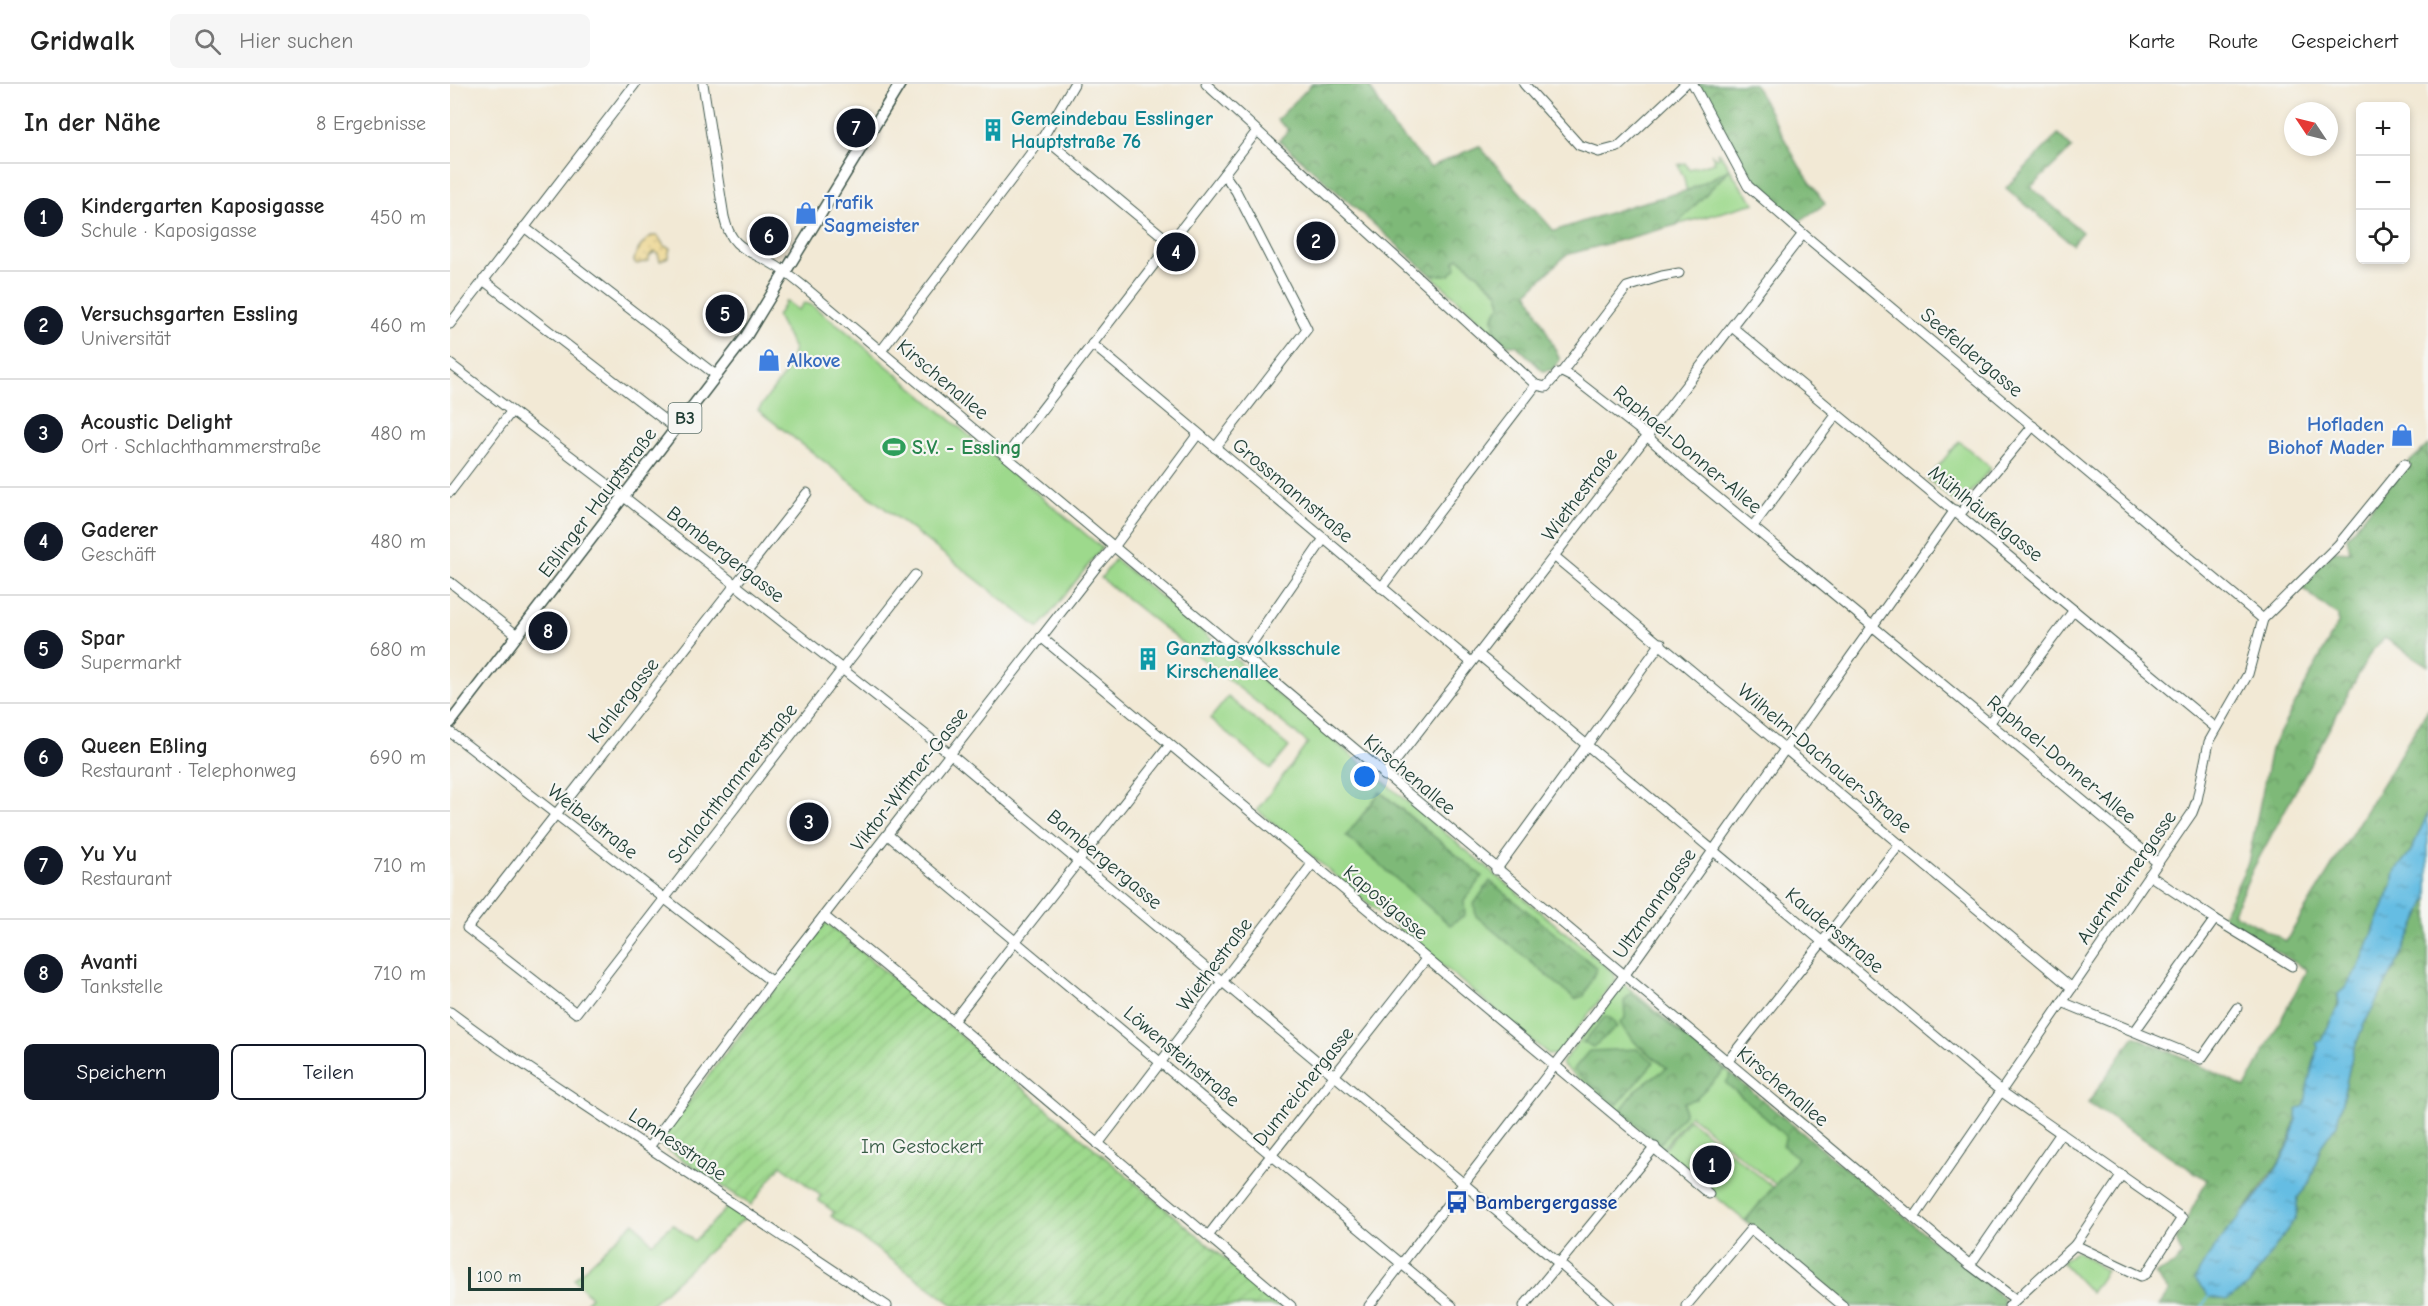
<!DOCTYPE html>
<html lang="de">
<head>
<meta charset="utf-8">
<style>
  body { margin:0; font-family:"Comic Neue",sans-serif; background:#f6f6f6; color:#222 }
  .controls { position:absolute; right:18px; top:18px; display:grid; overflow:hidden; border-radius:9px; box-shadow:0 3px 9px #0003 }
  .controls button { width:54px; height:54px; display:grid; place-items:center; padding:0; border:0; border-bottom:2px solid #e0e0e0; background:#fff; color:#222; font:30px sans-serif }
  .compass { position:absolute; left:1834px; top:18px; width:54px; height:54px; border-radius:50%; background:#fff; box-shadow:0 3px 9px #0003; rotate:305deg }
  .scale { position:absolute; left:18px; bottom:15px; width:116px; box-sizing:border-box; padding-left:6px; border:3px solid #1f3d34; border-top:0; font-size:16px; line-height:21px; white-space:nowrap; color:#1f3d34; -webkit-text-stroke:4px #f6f6f2; paint-order:stroke }
  .you { position:absolute; left:915px; top:693px; width:21px; height:21px; margin:-15px; border:4px solid #fff; border-radius:50%; background:#1a73e8; box-shadow:0 0 0 9px #1a73e833 }
  .badge { display:grid; place-items:center; width:39px; height:39px; border-radius:50%; background:#111827; color:#fff; font-size:20px; font-weight:700 }
  .pin { position:absolute; translate:-50% -50%; border:3px solid #fff; box-shadow:0 2px 6px #0006 }
  .list { margin:0; padding:0; list-style:none }
  h2 { display:flex; justify-content:space-between; align-items:center; height:78px; margin:0; padding:0 24px; font-size:26px }
  h2 small { font-size:20px; font-weight:400; color:#767676 }
  .list li { display:grid; grid-template-columns:39px 1fr auto; gap:18px; align-items:center; box-sizing:border-box; height:108px; padding:0 24px; border-top:2px solid #e0e0e0 }
  .list b { display:block; font-size:22px; white-space:nowrap }
  .list p { margin:0; font-size:20px; white-space:nowrap; color:#767676 }
  .list em { font-size:20px; font-style:normal; color:#767676 }
  .actions { display:flex; gap:12px; padding:18px 24px }
  .actions a { flex:1; padding:14px 0; border:2px solid #111827; border-radius:9px; text-align:center; font-size:21px; color:#111827 }
  .actions .main { background:#111827; color:#fff }
  .icon { flex:none; width:33px; height:33px; fill:none; stroke:currentColor; stroke-width:2; stroke-linecap:round; stroke-linejoin:round }
  .map { position:relative; flex:none; width:1978px; height:1222px; overflow:hidden }
  header { display:flex; align-items:center; gap:36px; box-sizing:border-box; height:84px; padding:0 30px; background:#fff; border-bottom:2px solid #e0e0e0 }
  header strong { font-size:28px }
  nav { display:flex; gap:33px; margin-inline-start:auto; font-size:21px }
  .search { width:420px; height:54px; background:#f6f6f6; display:flex; align-items:center; gap:15px; box-sizing:border-box; padding:0 21px; border-radius:9px; color:#767676; font-size:22px }
  main { display:flex }
  aside { flex:1; background:#fff }
  .map>svg:first-child { display:block }
  .green { fill:#9dd98c; stroke:#5e8b60; stroke-width:1.5; fill-rule:evenodd }
  .forest { fill:url(#forest-crowns); stroke:#4e7b56; stroke-width:1.5 }
  .sand { fill:url(#sand-dots); stroke:#868c69; stroke-width:1.5 }
  .garden { fill:url(#garden-furrows); stroke:#5e8b60; stroke-width:1.5 }
  .water { fill:url(#water-ripples); stroke:#427d8c; stroke-width:1.5 }
  .lines { fill:none; stroke-linecap:round; stroke-linejoin:round }
  .stream { stroke:#65bde3; stroke-width:2 }
  .minor-casing { stroke:#3f574c; stroke-width:11 }
  .major-casing { stroke:#3f574c; stroke-width:13 }
  .minor { stroke:#fff; stroke-width:9 }
  .major { stroke:#fff; stroke-width:10 }
  .labels { text-anchor:middle; stroke-width:4.5; stroke-linejoin:round; paint-order:stroke }
  .shield { fill:#f6f6f2; stroke:#60746d; stroke-width:1.5 }
  .shield-label { font-size:18px; font-weight:bold; fill:#1f3d34 }
  .culture-label { font-size:20px; font-weight:bold; fill:#0d838f; stroke:#f6f6f2; text-anchor:start }
  .shop-label { font-size:20px; font-weight:bold; fill:#366cbe; stroke:#f6f6f2; text-anchor:start }
  .street-label { font-size:20px; fill:#1f3d34; stroke:#f6f6f2 }
  .leisure-label { font-size:20px; font-weight:bold; fill:#27864d; stroke:#f6f6f2; text-anchor:start }
  .park-label { font-size:20px; fill:#385c46; stroke:#f6f6f2 }
  .transit-label { font-size:20px; font-weight:bold; fill:#164399; stroke:#f6f6f2; text-anchor:start }
</style>
</head>
<body>
<header>
<strong>Gridwalk</strong>
<div class="search"><svg class="icon" aria-label="search" viewBox="0 0 24 24"><circle cx="10" cy="10" r="6"/><path d="M15 15l6 6"/></svg>Hier suchen</div>
<nav><a>Karte</a><a>Route</a><a>Gespeichert</a></nav>
</header>
<main>
<aside>
<h2>In der Nähe<small>8 Ergebnisse</small></h2>
<ul class="list">
<li><span class="badge">1</span><div><b>Kindergarten Kaposigasse</b><p>Schule · Kaposigasse</p></div><em>450 m</em></li>
<li><span class="badge">2</span><div><b>Versuchsgarten Essling</b><p>Universität</p></div><em>460 m</em></li>
<li><span class="badge">3</span><div><b>Acoustic Delight</b><p>Ort · Schlachthammerstraße</p></div><em>480 m</em></li>
<li><span class="badge">4</span><div><b>Gaderer</b><p>Geschäft</p></div><em>480 m</em></li>
<li><span class="badge">5</span><div><b>Spar</b><p>Supermarkt</p></div><em>680 m</em></li>
<li><span class="badge">6</span><div><b>Queen Eßling</b><p>Restaurant · Telephonweg</p></div><em>690 m</em></li>
<li><span class="badge">7</span><div><b>Yu Yu</b><p>Restaurant</p></div><em>710 m</em></li>
<li><span class="badge">8</span><div><b>Avanti</b><p>Tankstelle</p></div><em>710 m</em></li>
</ul>
<div class="actions"><a class="main">Speichern</a><a>Teilen</a></div>
</aside>
<div class="map">
<svg width="1978" height="1222" viewBox="0 0 1978 1222">
  <defs>
    <pattern id="forest-crowns" width="20" height="18" patternUnits="userSpaceOnUse" patternTransform="scale(1.5)"><rect width="20" height="18" fill="#7eb978"/><path d="M2 6a3 3 0 1 1 6 0M12 15a3 3 0 1 1 6 0" fill="none" stroke="#679863"/></pattern>
    <pattern id="sand-dots" width="8" height="8" patternUnits="userSpaceOnUse" patternTransform="scale(1.5)"><rect width="8" height="8" fill="#eeda9e"/><path d="M2 2h.1M6 6h.1" fill="none" stroke="#ccbc89" stroke-width="1.8" stroke-linecap="round"/></pattern>
    <pattern id="garden-furrows" width="10" height="10" patternUnits="userSpaceOnUse" patternTransform="scale(1.5)"><rect width="10" height="10" fill="#9dd98c"/><path d="M-1 1l2-2M0 10L10 0M9 11l2-2" fill="none" stroke="#87bb79"/></pattern>
    <pattern id="water-ripples" width="26" height="14" patternUnits="userSpaceOnUse" patternTransform="scale(1.5)"><rect width="26" height="14" fill="#65bde3"/><path d="M2 4q2-2 4 0t4 0M15 11q2-2 4 0t4 0" fill="none" stroke="#539bb9"/></pattern>
  </defs>
  <rect width="100%" height="100%" fill="#f6f6f2"/>
  <filter id="ink" filterUnits="userSpaceOnUse"><feTurbulence type="fractalNoise" baseFrequency=".0167" numOctaves="2"/><feDisplacementMap in="SourceGraphic" scale="12" xChannelSelector="R" yChannelSelector="G"/><feConvolveMatrix kernelMatrix="1 2 1 2 8 2 1 2 1" color-interpolation-filters="sRGB"/></filter>
  <filter id="wash" filterUnits="userSpaceOnUse"><feTurbulence type="fractalNoise" baseFrequency=".008" numOctaves="4" result="noise"/><feDisplacementMap in="SourceGraphic" scale="24" xChannelSelector="R" yChannelSelector="G"/><feGaussianBlur stdDeviation="1.35" result="paint"/><feColorMatrix in="noise" values="0 0 0 0 0 0 0 0 0 0 0 0 0 0 0 0 0 1.4 0 .05"/><feComposite in="paint" operator="in"/></filter>
  <g filter="url(#wash)">
    <rect width="100%" height="100%" fill="#f2e9d5"/>
    <!-- green -->
    <g class="green">
      <polygon points="1269,68 1292,104 1305,119 1226,141 1278,87 1239,106 1236,105 1234,94 1228,81 1235,79 1239,85 1265,78 1262,71 1266,74 1269,73 1267,69"/>
      <polygon points="1008,173 1048,209 1051,220 1043,233 1045,250 981,191 1000,191 1005,177"/>
      <polygon points="336,217 348,226 354,219 361,221 391,243 652,464 589,544 308,326 339,284 344,265 327,232"/>
      <polygon points="1509,357 1541,384 1513,417 1505,418 1478,395"/>
      <path d="M665,475L1164,889L1166,895L1107,971L1098,970L807,726L858,659L651,494ZM931,708L1031,792L1014,817Z"/>
      <polygon points="778,613 839,663 821,685 760,635"/>
      <path d="M1174,900L1281,990L1277,999L1336,1052L1348,1074L1326,1101L1240,1031L1212,1065L1111,980ZM1175,934L1246,1015L1234,1017L1186,1006L1217,984L1188,962L1170,939Z"/>
      <polygon points="1239,1035 1323,1103 1295,1137 1212,1068"/>
      <polygon points="280,1121 297,1132 199,1222 132,1222 141,1213 124,1195 184,1138 202,1159 223,1140 244,1157"/>
      <polygon points="1626,1167 1656,1187 1641,1209 1612,1178"/>
    </g>
    <!-- forest -->
    <g class="forest">
      <polygon points="862,0 918,0 943,43 980,83 1029,62 1104,147 1183,121 1239,106 1280,85 1226,141 1116,171 1078,208 1110,276 1102,286 1093,287 1066,261 1057,261 1045,250 1043,233 1051,220 1048,208 1009,174 1005,177 1006,184 1000,191 981,191 829,56 839,46 827,36"/>
      <polygon points="1248,0 1304,0 1350,83 1375,120 1348,138 1304,101"/>
      <polygon points="1608,50 1622,64 1581,103 1632,148 1622,160 1556,104"/>
      <path d="M1978,361V582L1935,554L1922,566L1803,785L1783,829L1836,857L1978,625V729L1961,767L1946,786L1941,804L1909,883L1895,904L1888,910C1890,929 1875,945 1869,962C1862,981 1858,1001 1855,1021L1847,1027L1840,1057L1828,1080L1780,1146L1759,1212L1777,1216L1799,1201L1846,1133L1848,1113L1859,1100L1871,1062L1887,1040L1903,968L1913,942L1948,877L1978,814V1221L1709,1222L1719,1208L1705,1190L1724,1181L1732,1171L1726,1156L1757,1096L1638,1019L1684,952L1739,976L1795,1004L1857,886L1772,833L1798,779L1821,665L1888,539V532L1849,502L1884,467L1900,468L1897,453L1956,381Z"/>
      <polygon points="930,708 1032,792 1014,817 1015,831 1000,841 896,752"/>
      <polygon points="1040,797 1147,884 1134,912 1125,915 1026,832 1024,820"/>
      <path d="M1181,909L1275,986L1245,1015L1234,1018V1030L1210,1060L1171,1026L1186,1006L1217,984C1200,970 1181,959 1170,939L1175,934L1174,917Z"/>
      <polygon points="1155,932 1162,935 1167,943 1143,963 1133,959"/>
      <polygon points="1187,965 1204,978 1167,1021 1123,986 1139,967"/>
      <polygon points="1281,990 1553,1214 1554,1222 1400,1222 1295,1137 1348,1074 1333,1062 1336,1052 1276,999"/>
    </g>
    <!-- sand -->
    <path class="sand" d="M201,152H208L214,162L220,164L218,173L210,177L208,170L205,168L200,171L198,177L187,180L184,178C184,169 194,157 201,152Z"/>
    <!-- garden -->
    <polygon class="garden" points="376,838 831,1222 505,1222 381,1132 384,1128 368,1116 371,1112 331,1081 301,1121 207,1059"/>
    <!-- water -->
    <path class="water" d="M1978,729V814L1948,877L1913,942L1903,968L1887,1040L1871,1062L1859,1100L1848,1113L1846,1133L1798,1202L1777,1216L1759,1213L1745,1195C1769,1146 1819,1111 1840,1058C1844,1049 1845,1037 1847,1026L1855,1021L1858,999L1868,963L1866,959L1871,957L1889,920L1888,910L1895,904L1909,883L1941,804L1946,786L1961,767Z"/>
    <g class="lines">
      <!-- stream -->
      <polyline class="stream" points="1752,1222 1759,1212"/>
    </g>
  </g>
  <g filter="url(#ink)">
    <g class="lines">
      <!-- minor casing -->
      <g class="minor-casing">
        <g id="minor">
          <path d="M253,0L274,133C281,164 296,165 321,179C332,185 342,193 352,201L1520,1181L1565,1215"/>
          <polyline points="756,0 1086,301 1096,303 1108,289 1112,288 1122,293 1190,346 1239,390 1708,779"/>
          <polyline points="1074,0 1129,61 1149,68 1168,63 1235,0"/>
          <polyline points="1243,0 1298,102 1353,150 1813,535"/>
          <polyline points="593,53 721,159"/>
          <polyline points="74,143 267,292"/>
          <polyline points="33,196 226,345"/>
          <polyline points="0,240 185,0"/>
          <polyline points="1282,243 1766,644"/>
          <polyline points="642,260 1021,578"/>
          <polyline points="431,267 570,84 593,53 624,0"/>
          <polyline points="0,280 164,405 500,670 1160,1222"/>
          <polyline points="1112,288 1177,203 1212,192 1229,189"/>
          <polyline points="765,364 857,245 786,107 774,90"/>
          <polyline points="556,372 807,47"/>
          <polyline points="0,408 61,328"/>
          <polyline points="357,409 17,844 126,929 465,491"/>
          <polyline points="1510,430 1583,342"/>
          <polyline points="1303,442 1387,330"/>
          <polyline points="1104,472 1622,904"/>
          <polyline points="0,498 68,552"/>
          <polyline points="931,504 1086,301"/>
          <polyline points="591,553 1259,1110"/>
          <polyline points="1028,570 1552,1008 1732,1134 1696,1190 1691,1192 1625,1161"/>
          <polyline points="793,572 873,456"/>
          <polyline points="1540,638 1624,526"/>
          <polyline points="0,648 322,898"/>
          <polyline points="934,692 1353,150"/>
          <polyline points="438,751 1002,1222"/>
          <polyline points="1046,786 1211,559"/>
          <polyline points="1699,791 1765,835 1842,882"/>
          <polyline points="374,832 503,937 841,1222"/>
          <polyline points="1612,918 1751,975 1787,924"/>
          <polyline points="0,928 52,966 437,1222"/>
          <polyline points="503,937 719,662"/>
          <polyline points="1685,947 1765,835"/>
          <polyline points="1277,978 1450,760"/>
          <polyline points="648,1060 863,779"/>
          <polyline points="199,1063 322,898 647,482 667,459 748,350"/>
          <polyline points="1464,1134 1742,729 1747,716 1759,658 1798,590 1813,535 1888,461 1954,380"/>
          <path d="M758,1152C830,1059 904,968 976,875"/>
          <polyline points="1520,1181 1611,1049"/>
          <polyline points="919,1222 1174,892 1505,426"/>
          <polyline points="1074,1222 1205,1063"/>
          <polyline points="1236,1222 1301,1145 1393,1222"/>
          <polyline points="1559,1222 1625,1161 1672,1091"/>
        </g>
      </g>
      <!-- major casing -->
      <g class="major-casing">
        <polyline id="major" points="0,639 295,254 450,0"/>
      </g>
      <!-- minor -->
      <use href="#minor" class="minor"/>
      <!-- major -->
      <use href="#major" class="major"/>
    </g>
  </g>
  <!-- icons -->
  <defs>
    <g id="building-bare" transform="scale(1.8)"><path d="M-4-6H4V6H1V3H-1V6H-4ZM-2.5-4.3h1.7v1.8h-1.7ZM.8-4.3h1.7v1.8H.8ZM-2.5-1h1.7V.8h-1.7ZM.8-1h1.7V.8H.8Z" fill="#0f9aa8" stroke="#f6f6f2" stroke-width="2.5" paint-order="stroke"/></g>
    <g id="shop-bare" transform="scale(1.8)"><path d="M-5-2.5h2.3a2.7 3.5 0 0 1 5.4 0H5L5.5 6h-11ZM-1.5-2.5h3a1.5 2.3 0 0 0-3 0Z" fill="#3f7fe0" stroke="#f6f6f2" stroke-width="2.5" paint-order="stroke"/></g>
    <g id="stadium-bare" transform="scale(1.8)"><path d="M0-5a6.5 5 0 1 0 0 10a6.5 5 0 1 0 0-10ZM-3.5-1.8h7v3.6h-7Z" fill="#2e9e5b" stroke="#f6f6f2" stroke-width="2.5" paint-order="stroke"/></g>
    <g id="bus-bare" transform="scale(1.8)"><path d="M-5-6H5V4H4V6H2V4H-2V6H-4V4H-5ZM-3.5-4V0h7V-4ZM-3.5 1.2v1.5H-2V1.2ZM2 1.2v1.5H3.5V1.2Z" fill="#1a4fb4" stroke="#f6f6f2" stroke-width="2.5" paint-order="stroke"/></g>
  </defs>
  <g fill-rule="evenodd">
    <use href="#building-bare" x="543" y="46"/>
    <use href="#shop-bare" x="356" y="129"/>
    <use href="#shop-bare" x="319" y="276"/>
    <use href="#shop-bare" x="1952" y="351"/>
    <use href="#stadium-bare" x="444" y="363"/>
    <use href="#building-bare" x="698" y="575"/>
    <use href="#bus-bare" x="1007" y="1118"/>
  </g>
  <g class="labels">
    <!-- shield labels -->
    <rect class="shield" x="218.5" y="319" width="33" height="30" rx="4.5"/>
    <g class="shield-label">
      <text x="235" y="340">B3</text>
    </g>
    <!-- culture labels -->
    <g class="culture-label">
      <text x="561" y="41">Gemeindebau Esslinger<tspan x="561" dy="23">Hauptstraße 76</tspan></text>
      <text x="716" y="571">Ganztagsvolksschule<tspan x="716" dy="23">Kirschenallee</tspan></text>
    </g>
    <!-- shop labels -->
    <g class="shop-label">
      <text x="374" y="125">Trafik<tspan x="374" dy="23">Sagmeister</tspan></text>
      <text x="337" y="283">Alkove</text>
      <text x="1934" y="347" text-anchor="end">Hofladen<tspan x="1934" dy="23">Biohof Mader</tspan></text>
    </g>
    <!-- street labels -->
    <g class="street-label">
      <text transform="translate(1522 268) rotate(40)" y="7">Seefeldergasse</text>
      <text transform="translate(493 295) rotate(40)" y="7">Kirschenallee</text>
      <text transform="translate(1238 365) rotate(40)" y="7">Raphael-Donner-Allee</text>
      <text transform="translate(843 406) rotate(40)" y="7">Grossmannstraße</text>
      <text transform="translate(1129 410) rotate(-53)" y="7">Wiethestraße</text>
      <text transform="translate(147 418) rotate(-53)" y="7">Eßlinger Hauptstraße</text>
      <text transform="translate(1536 429) rotate(39)" y="7">Mühlhäufelgasse</text>
      <text transform="translate(276 470) rotate(38)" y="7">Bambergergasse</text>
      <text transform="translate(173 616) rotate(-52)" y="7">Kahlergasse</text>
      <text transform="translate(1375 674) rotate(40)" y="7">Wilhelm-Dachauer-Straße</text>
      <text transform="translate(1612 675) rotate(40)" y="7">Raphael-Donner-Allee</text>
      <text transform="translate(960 690) rotate(40)" y="7">Kirschenallee</text>
      <text transform="translate(459 695) rotate(-52)" y="7">Viktor-Wittner-Gasse</text>
      <text transform="translate(282 699) rotate(-52)" y="7">Schlachthammerstraße</text>
      <text transform="translate(143 737) rotate(38)" y="7">Weibelstraße</text>
      <text transform="translate(655 775) rotate(40)" y="7">Bambergergasse</text>
      <text transform="translate(1676 793) rotate(-55)" y="7">Auernheimergasse</text>
      <text transform="translate(936 818) rotate(40)" y="7">Kaposigasse</text>
      <text transform="translate(1204 819) rotate(-55)" y="7">Ultzmanngasse</text>
      <text transform="translate(1385 846) rotate(40)" y="7">Kaudersstraße</text>
      <text transform="translate(764 880) rotate(-53)" y="7">Wiethestraße</text>
      <text transform="translate(732 972) rotate(40)" y="7">Löwensteinstraße</text>
      <text transform="translate(853 1002) rotate(-51)" y="7">Dumreichergasse</text>
      <text transform="translate(1333 1002) rotate(40)" y="7">Kirschenallee</text>
      <text transform="translate(228 1060) rotate(34)" y="7">Lannesstraße</text>
    </g>
    <!-- leisure labels -->
    <g class="leisure-label">
      <text x="462" y="370">S.V. - Essling</text>
    </g>
    <!-- park labels -->
    <g class="park-label">
      <text x="472" y="1069">Im Gestockert</text>
    </g>
    <!-- transit labels -->
    <g class="transit-label">
      <text x="1025" y="1125">Bambergergasse</text>
    </g>
  </g>
</svg>
<div class="controls">
<button>+</button>
<button>−</button>
<button><svg class="icon" aria-label="locate" viewBox="0 0 24 24"><circle cx="12" cy="12" r="6"/><path d="M12 2v4M12 18v4M2 12h4M18 12h4"/></svg></button>
</div>
<svg class="compass" viewBox="-18 -18 36 36"><path d="M0-13l5 13h-10z" fill="#e53935"/><path d="M0 13l5-13h-10z" fill="#767676"/></svg>
<div class="scale">100 m</div>
<div class="you"></div>
<div class="pin badge" style="left:1262px;top:1081px">1</div>
<div class="pin badge" style="left:866px;top:157px">2</div>
<div class="pin badge" style="left:359px;top:738px">3</div>
<div class="pin badge" style="left:726px;top:168px">4</div>
<div class="pin badge" style="left:275px;top:230px">5</div>
<div class="pin badge" style="left:319px;top:152px">6</div>
<div class="pin badge" style="left:406px;top:44px">7</div>
<div class="pin badge" style="left:98px;top:547px">8</div>
</div>
</main>
</body>
</html>
